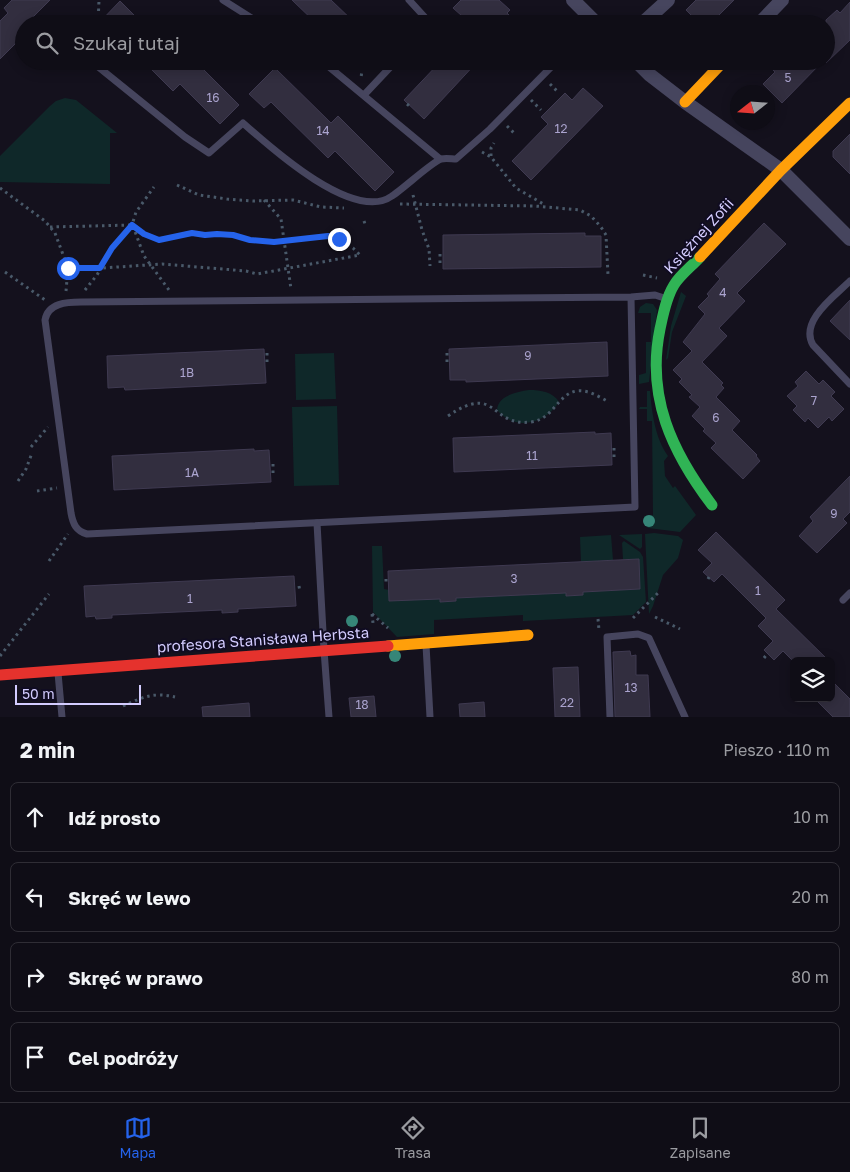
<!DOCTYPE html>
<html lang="pl">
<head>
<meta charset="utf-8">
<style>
  body { margin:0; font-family:"Golos Text",sans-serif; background:#1d1b23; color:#f1f3f6 }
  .controls { position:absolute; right:15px; bottom:15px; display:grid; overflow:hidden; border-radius:8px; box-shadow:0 2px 12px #0003 }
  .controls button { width:45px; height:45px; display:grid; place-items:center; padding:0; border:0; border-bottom:1px solid #2f2d35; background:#0f0d16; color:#f1f3f6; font:25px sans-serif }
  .compass { position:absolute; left:730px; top:85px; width:45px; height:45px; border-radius:50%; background:#0f0d16; box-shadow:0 2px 12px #0003; rotate:253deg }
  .scale { position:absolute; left:15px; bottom:12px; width:126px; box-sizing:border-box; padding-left:5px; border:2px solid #d3ccff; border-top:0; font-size:14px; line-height:18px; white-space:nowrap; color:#d3ccff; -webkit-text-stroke:4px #100c22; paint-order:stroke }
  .stop { position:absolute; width:15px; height:15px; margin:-11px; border:4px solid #2563eb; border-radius:50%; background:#fff }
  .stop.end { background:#2563eb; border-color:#fff; box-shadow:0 1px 5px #0008 }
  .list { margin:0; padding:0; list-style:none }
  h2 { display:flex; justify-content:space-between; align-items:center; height:65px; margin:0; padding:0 20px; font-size:21px }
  h2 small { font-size:16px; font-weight:400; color:#9b9ca1 }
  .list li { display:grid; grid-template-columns:32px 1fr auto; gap:15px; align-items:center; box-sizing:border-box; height:70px; margin:0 10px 10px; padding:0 10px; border:1px solid #2f2d35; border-radius:8px }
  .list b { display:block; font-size:19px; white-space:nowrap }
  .list em { font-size:16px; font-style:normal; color:#9b9ca1 }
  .icon { flex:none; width:28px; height:28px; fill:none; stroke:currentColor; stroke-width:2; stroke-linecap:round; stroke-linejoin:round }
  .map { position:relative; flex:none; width:850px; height:717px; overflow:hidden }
  .search { position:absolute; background:#0f0d16; box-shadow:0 2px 12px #0003; left:15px; right:15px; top:15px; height:55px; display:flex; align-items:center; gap:12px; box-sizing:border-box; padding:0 18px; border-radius:28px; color:#9b9ca1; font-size:19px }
  .sheet { height:385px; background:#0f0d16 }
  nav { display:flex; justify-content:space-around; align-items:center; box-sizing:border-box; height:70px; border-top:1px solid #2f2d35; background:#0f0d16; font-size:14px; color:#9b9ca1 }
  nav a { display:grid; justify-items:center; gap:2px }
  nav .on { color:#2563eb }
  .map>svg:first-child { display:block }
  .green { fill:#0f2829 }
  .building { fill:#322e3f; stroke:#3f3a51 }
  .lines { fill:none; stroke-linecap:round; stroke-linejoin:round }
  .path { stroke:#495969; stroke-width:3; stroke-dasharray:2.5 4; stroke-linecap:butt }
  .lane { stroke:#46455e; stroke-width:7 }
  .street { stroke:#46455e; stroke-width:14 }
  .fast { stroke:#30b455; stroke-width:11 }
  .slow { stroke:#ff9f0a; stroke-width:11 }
  .jam { stroke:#e5322d; stroke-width:11 }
  .tree { fill:#368678 }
  .route { stroke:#2563eb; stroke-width:6 }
  .labels { text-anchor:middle; stroke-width:4; stroke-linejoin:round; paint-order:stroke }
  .number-label { font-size:12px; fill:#aba4cf }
  .street-label { font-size:15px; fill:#d3ccff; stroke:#100c22 }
</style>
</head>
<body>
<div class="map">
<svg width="850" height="717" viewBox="0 0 850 717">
  <rect width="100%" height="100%" fill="#14111d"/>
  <!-- green -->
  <g class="green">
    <polygon points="65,98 76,100 117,133 110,133 110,184 0,182 0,156 50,106 56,101"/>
    <polygon points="681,292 686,296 672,332 668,358 666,360 671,326"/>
    <polygon points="646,303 653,304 657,310 649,382 639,384 639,375 646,373 646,342 651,342 651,313 638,313 640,307"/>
    <polygon points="334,353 336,399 296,400 295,354"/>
    <path d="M529,390C541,390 553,392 559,402C544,425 515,431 497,410C498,395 517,392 529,390Z"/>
    <path d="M647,391H650C652,413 655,438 668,456L664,461L665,476L673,488L675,486L696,515L680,532L648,528L645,524L644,516L653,515L652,421H647V409H639L640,407H647Z"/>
    <polygon points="337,406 339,485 294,486 292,407"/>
    <polygon points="654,533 678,536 683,540 678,558 663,575 653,606 649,614 645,534"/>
    <polygon points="642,534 642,547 640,549 619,535"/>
    <polygon points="611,535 613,560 581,562 580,537"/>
    <polygon points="624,541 640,552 643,557 646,602 633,615 523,621 523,615 434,620 434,634 397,637 373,612 372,546 382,546 384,589 440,599 441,602 456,601 456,598 566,593 567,596 582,595 583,592 640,589 639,559 623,559 622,543"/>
  </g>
  <!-- building -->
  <g class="building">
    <polygon points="12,0 50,0 26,24 24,24 24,35 0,59 0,21 8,13 4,8"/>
    <polygon points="292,0 331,0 356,24 317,24"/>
    <polygon points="461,0 499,0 510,10 507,13 518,24 471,24 453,8"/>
    <polygon points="696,0 734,0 710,24 700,24 686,10"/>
    <polygon points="120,1 143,24 98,24"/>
    <polygon points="850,2 850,40 826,63 826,20 837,10 840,13"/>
    <polygon points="143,61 195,61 239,105 220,124 180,84 173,91"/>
    <polygon points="441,61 478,61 424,119 404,100"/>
    <polygon points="764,61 823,61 782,103 763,84 775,72"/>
    <polygon points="275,68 331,123 338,116 394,172 375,191 335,151 328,158 271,102 264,108 249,94"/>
    <polygon points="583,88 603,106 531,180 512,161 548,124 541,117 565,93 572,100"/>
    <polygon points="850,134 850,174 833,157 833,151"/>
    <polygon points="764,223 786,244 737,293 745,301 719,328 727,336 702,362 723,383 721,385 724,388 716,397 740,421 732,430 757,455 756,456 760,461 743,479 711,448 716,443 703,431 705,429 692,416 700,407 689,397 692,395 679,382 682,379 673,370 692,351 683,342 705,314 698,307 709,296 707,294 720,279 715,274"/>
    <polygon points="585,233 585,236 601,236 601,267 443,269 443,235"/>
    <polygon points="850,300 850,340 830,321"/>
    <polygon points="607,342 608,376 466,382 466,380 450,380 449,349"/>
    <polygon points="264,349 266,383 125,390 124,387 108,388 107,356"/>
    <polygon points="806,371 819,384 823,380 835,392 831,396 844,409 832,421 829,417 818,428 808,418 805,422 793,410 797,406 787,396 798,386 795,382"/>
    <polygon points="595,432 595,434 611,433 612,465 454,472 453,438"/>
    <polygon points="254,449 254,451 269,450 271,482 114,490 112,456"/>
    <polygon points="850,476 850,512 843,519 847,523 817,553 799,536 813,521 810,517"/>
    <polygon points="716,532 785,600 776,609 829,661 793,661 783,651 774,660 764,650 773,641 758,626 766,618 722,574 714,582 703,572 712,563 698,550"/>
    <polygon points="639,559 640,589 583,592 583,595 566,596 566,593 456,598 456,601 440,602 440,599 389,601 388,571"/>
    <polygon points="294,576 296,606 238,609 238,612 222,613 222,610 112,615 112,618 96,619 95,616 86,617 84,586"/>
    <polygon points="630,651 631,656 636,655 636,675 648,675 650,717 615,717 613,652"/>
    <polygon points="578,667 580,717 555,717 553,668"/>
    <polygon points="831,680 850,699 850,717 833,717 814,698 831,698"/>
    <polygon points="374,696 376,717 351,717 349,698"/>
    <polygon points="484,702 485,717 460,717 459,704"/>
    <polygon points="249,703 250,717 203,717 202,707"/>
  </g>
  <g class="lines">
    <!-- path -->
    <g class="path">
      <polyline points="98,24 99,0"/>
      <polyline points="359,61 362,70 361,78"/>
      <polyline points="550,84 558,92"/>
      <polyline points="531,100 541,110"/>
      <polyline points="407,104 412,108"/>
      <polyline points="507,126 516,135"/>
      <polyline points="482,152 491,157 516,188 545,205"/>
      <polyline points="491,156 491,148 494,143"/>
      <polyline points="177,185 199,195 227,199 253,201 293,200 321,207 344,208"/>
      <polyline points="0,188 45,221 55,233 68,268"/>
      <polyline points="413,195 422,230 429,249 430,266"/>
      <polyline points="264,200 281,219 291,289"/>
      <polyline points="400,204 535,206 580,210 591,216 601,227 606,235 608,275"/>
      <polyline points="364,221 366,227"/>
      <polyline points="133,226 144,256 169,290"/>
      <polyline points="50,227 132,225 145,234 159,240 192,233 205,235 217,234 233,235 250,240 274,242 328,236 339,239 353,248 360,255"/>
      <polyline points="440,254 440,264"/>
      <polyline points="5,272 45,300"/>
      <polyline points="643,275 657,278"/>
      <polyline points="85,290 97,275 112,248 132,225 136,212 154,187"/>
      <polyline points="66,291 68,268 103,268 162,264 246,271 257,274 360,255"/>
      <polyline points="267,353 267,364"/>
      <polyline points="447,353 447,364"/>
      <path d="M448,416C498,382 489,427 531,422C557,419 559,384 588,392C595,394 603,399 609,402"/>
      <polyline points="31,447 48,427"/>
      <polyline points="614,457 614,446"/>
      <polyline points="273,464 273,477"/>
      <polyline points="18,481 26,469 32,453"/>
      <polyline points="37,491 57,488"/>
      <polyline points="49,561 68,534"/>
      <polyline points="386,579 386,583"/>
      <polyline points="708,579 709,577"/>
      <polyline points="299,586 300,592"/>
      <polyline points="372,614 388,628"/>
      <polyline points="372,614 373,623"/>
      <polyline points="655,617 680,629"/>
      <polyline points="633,618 660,591"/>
      <polyline points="598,619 599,630"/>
      <polyline points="0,656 49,594"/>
      <polyline points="764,658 767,654"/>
      <path d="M123,706C143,697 153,692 175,697"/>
    </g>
    <!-- lane -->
    <g class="lane">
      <polyline points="223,0 261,24"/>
      <polyline points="409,0 431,24"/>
      <path d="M91,61L185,137L209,153L243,123C271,148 354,223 392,196C403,189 432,162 441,159C446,158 452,159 456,159L490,129L557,61"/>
      <polyline points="322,61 440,159"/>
      <polyline points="364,95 396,61"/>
      <path d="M850,281C835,296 799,321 813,345L850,384"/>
      <path d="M631,297L635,507L87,534C76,531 73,524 71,513L45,320C48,303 67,302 81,302L631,297L655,295L667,299"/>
      <polyline points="317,523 324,650 329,717"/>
      <polyline points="843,600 850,593"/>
      <polyline points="426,645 430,717"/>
      <polyline points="58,673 62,717"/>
      <polyline points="610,717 607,637 638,634 649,638 685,717"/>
    </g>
    <!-- street -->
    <g class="street">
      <polyline points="573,0 597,24"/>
      <polyline points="644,22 668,0"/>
      <polyline points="759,24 782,0"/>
      <polyline points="636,61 650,75 685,102 781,170 850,239"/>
    </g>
    <!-- fast -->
    <path class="fast" d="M700,257C692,266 680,275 674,285C666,298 663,315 660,329C646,397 672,452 712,505"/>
    <!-- slow -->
    <g class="slow">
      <polyline points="685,102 724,61"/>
      <polyline points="700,257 781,170 850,103"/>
      <polyline points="388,646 528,635"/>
    </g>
    <!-- jam -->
    <polyline class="jam" points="0,675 388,646"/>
  </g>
  <!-- trees -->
  <g class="tree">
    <circle cx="649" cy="521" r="6"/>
    <circle cx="352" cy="621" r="6"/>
    <circle cx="395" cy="656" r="6"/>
  </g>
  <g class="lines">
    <!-- route -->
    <polyline class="route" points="68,268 100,268 112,248 132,225 144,234 159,240 192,233 205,235 217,234 233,235 250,240 274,242 328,236 339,239"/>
  </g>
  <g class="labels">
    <!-- number labels -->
    <g class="number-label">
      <text x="788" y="82">5</text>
      <text x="213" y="102">16</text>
      <text x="561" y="133">12</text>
      <text x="323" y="135">14</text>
      <text x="723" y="297">4</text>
      <text x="528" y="360">9</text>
      <text x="187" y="377">1B</text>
      <text x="814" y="405">7</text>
      <text x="716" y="422">6</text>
      <text x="532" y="460">11</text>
      <text x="192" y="477">1A</text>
      <text x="834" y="518">9</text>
      <text x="514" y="583">3</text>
      <text x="758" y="595">1</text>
      <text x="190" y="603">1</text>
      <text x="631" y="692">13</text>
      <text x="567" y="707">22</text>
      <text x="362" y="709">18</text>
    </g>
    <!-- street labels -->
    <g class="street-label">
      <text transform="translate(699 236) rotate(-48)" y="5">Księżnej Zofii</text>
      <text transform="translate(263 640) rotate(-4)" y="5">profesora Stanisława Herbsta</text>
    </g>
  </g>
</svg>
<div class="controls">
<button><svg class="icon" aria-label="layers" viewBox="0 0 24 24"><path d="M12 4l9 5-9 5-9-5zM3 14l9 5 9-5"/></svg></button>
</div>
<svg class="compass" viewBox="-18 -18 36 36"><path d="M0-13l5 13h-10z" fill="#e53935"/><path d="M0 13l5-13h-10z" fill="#9b9ca1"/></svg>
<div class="scale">50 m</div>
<div class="stop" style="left:68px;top:268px"></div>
<div class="stop end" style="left:339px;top:239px"></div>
<div class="search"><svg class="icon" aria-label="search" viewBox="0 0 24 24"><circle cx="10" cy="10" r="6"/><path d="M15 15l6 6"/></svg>Szukaj tutaj</div>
</div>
<section class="sheet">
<h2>2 min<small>Pieszo · 110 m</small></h2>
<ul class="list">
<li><svg class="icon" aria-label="ahead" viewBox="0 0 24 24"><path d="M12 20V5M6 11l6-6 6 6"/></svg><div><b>Idź prosto</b></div><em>10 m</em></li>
<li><svg class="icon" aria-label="left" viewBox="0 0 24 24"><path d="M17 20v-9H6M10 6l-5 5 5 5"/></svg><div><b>Skręć w lewo</b></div><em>20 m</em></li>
<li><svg class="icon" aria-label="right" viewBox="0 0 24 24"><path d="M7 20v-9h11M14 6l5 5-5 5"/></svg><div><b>Skręć w prawo</b></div><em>80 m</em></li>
<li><svg class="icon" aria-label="arrive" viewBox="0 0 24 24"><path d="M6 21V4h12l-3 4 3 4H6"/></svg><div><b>Cel podróży</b></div></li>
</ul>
</section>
<nav>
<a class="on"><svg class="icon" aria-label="map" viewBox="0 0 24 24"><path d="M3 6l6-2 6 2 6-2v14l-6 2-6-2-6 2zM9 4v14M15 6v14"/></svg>Mapa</a>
<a><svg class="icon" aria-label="directions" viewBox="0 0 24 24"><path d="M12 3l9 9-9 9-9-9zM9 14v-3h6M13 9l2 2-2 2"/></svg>Trasa</a>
<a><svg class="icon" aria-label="saved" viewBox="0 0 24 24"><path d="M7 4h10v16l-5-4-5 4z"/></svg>Zapisane</a>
</nav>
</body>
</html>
